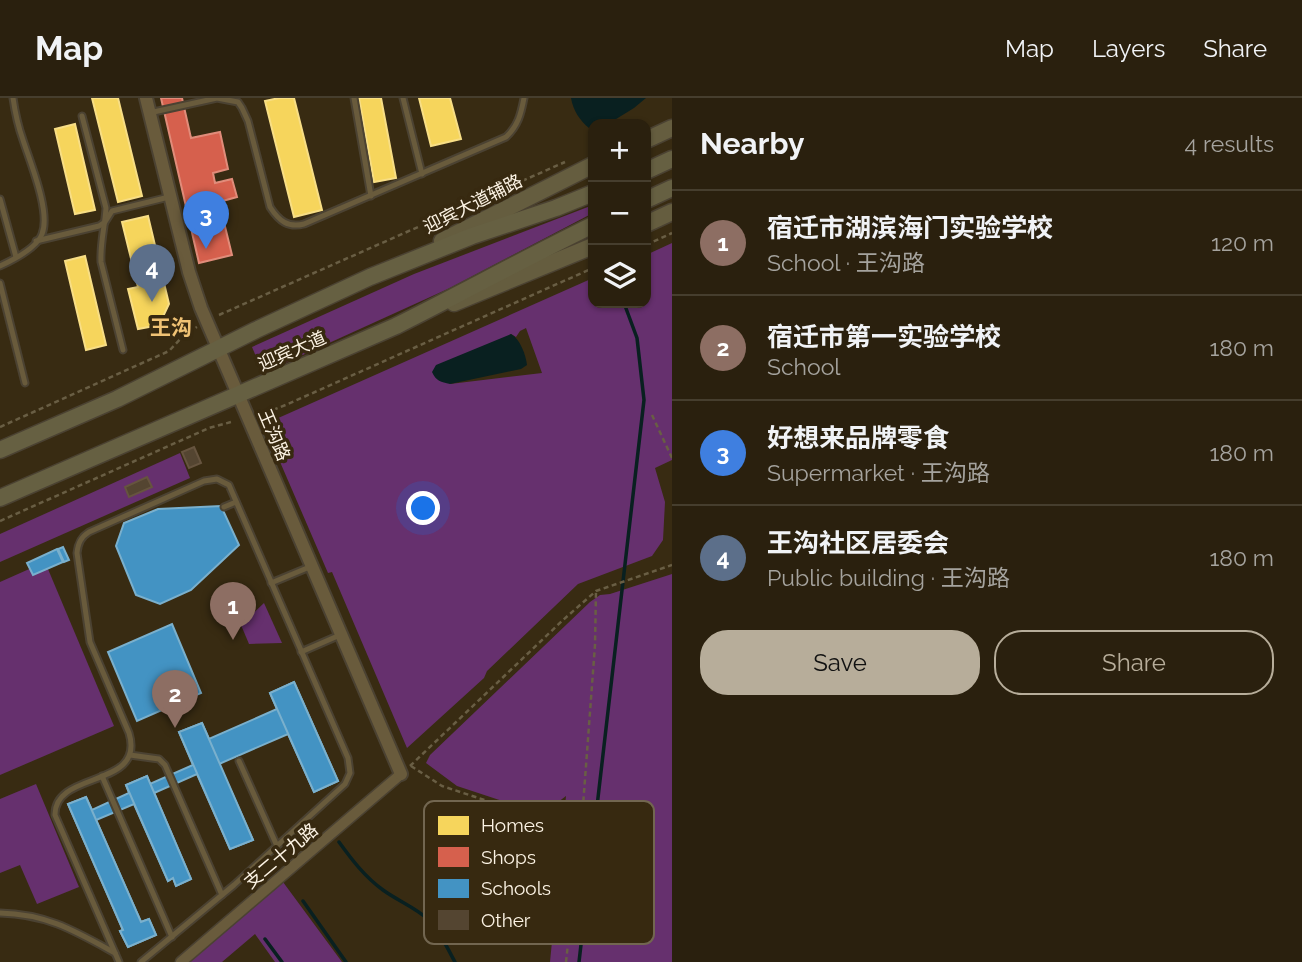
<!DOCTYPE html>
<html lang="en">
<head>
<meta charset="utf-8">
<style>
  body { margin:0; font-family:Raleway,"Noto Sans SC",sans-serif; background:#322817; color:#f1f3f6 }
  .controls { position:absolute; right:21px; top:21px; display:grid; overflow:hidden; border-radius:14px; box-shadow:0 2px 5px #0004 }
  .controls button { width:63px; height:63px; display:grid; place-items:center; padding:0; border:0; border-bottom:2px solid #463e2e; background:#2a200e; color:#f1f3f6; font:35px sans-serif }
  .you { position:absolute; left:424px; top:411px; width:24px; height:24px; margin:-18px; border:5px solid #fff; border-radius:50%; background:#1a73e8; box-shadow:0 0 0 10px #1a73e833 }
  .badge { display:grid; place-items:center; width:46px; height:46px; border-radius:50%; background:#b7ad9a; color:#fff; font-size:23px; font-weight:700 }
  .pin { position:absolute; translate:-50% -58px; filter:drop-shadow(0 2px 4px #0008) }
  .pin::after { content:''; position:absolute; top:37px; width:24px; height:21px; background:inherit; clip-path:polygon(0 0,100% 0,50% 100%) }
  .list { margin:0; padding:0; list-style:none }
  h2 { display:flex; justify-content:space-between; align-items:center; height:91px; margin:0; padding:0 28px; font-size:30px }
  h2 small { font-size:23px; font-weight:400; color:#a5a39e }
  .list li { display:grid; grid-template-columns:46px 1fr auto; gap:21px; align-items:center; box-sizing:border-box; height:105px; padding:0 28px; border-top:2px solid #463e2e }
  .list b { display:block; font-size:26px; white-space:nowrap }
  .list p { margin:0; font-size:23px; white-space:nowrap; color:#a5a39e }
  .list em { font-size:23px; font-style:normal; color:#a5a39e }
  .actions { display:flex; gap:14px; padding:21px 28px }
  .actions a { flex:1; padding:16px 0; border:2px solid #b7ad9a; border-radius:28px; text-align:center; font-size:24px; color:#b7ad9a }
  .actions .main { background:#b7ad9a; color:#111 }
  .icon { flex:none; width:38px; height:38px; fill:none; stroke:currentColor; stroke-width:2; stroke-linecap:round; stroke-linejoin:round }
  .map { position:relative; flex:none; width:672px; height:864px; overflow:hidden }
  header { display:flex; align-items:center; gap:42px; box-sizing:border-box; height:98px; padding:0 35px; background:#2a200e; border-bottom:2px solid #463e2e }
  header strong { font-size:33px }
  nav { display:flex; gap:38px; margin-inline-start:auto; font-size:24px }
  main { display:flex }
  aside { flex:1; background:#2a200e }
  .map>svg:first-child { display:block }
  .green { fill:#66306e; fill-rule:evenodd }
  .water { fill:#092020 }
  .homes { fill:#f6d55c; stroke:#f8de85; stroke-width:2 }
  .shops { fill:#d6604d; stroke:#e18c7a; stroke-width:2 }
  .schools { fill:#4393c3; stroke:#7ab0cd; stroke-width:2 }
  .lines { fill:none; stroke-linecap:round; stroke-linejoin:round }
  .stream { stroke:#092020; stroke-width:3.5 }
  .building { fill:#544531; stroke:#66543f; stroke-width:2 }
  .service-casing { stroke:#4b4232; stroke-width:9 }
  .minor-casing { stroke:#4b4232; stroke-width:13 }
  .tertiary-casing { stroke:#4b4232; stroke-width:16 }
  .primary-casing { stroke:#4b4232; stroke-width:19 }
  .trunk-casing { stroke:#4b4232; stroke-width:19 }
  .path { stroke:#695e44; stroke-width:2.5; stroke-dasharray:5 3.5; stroke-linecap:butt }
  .service { stroke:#695b3c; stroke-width:5 }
  .minor { stroke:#695b3c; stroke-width:10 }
  .tertiary { stroke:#695b3c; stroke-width:12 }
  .primary { stroke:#655d3f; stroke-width:16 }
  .trunk { stroke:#666042; stroke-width:16 }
  .labels { text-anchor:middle; stroke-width:7; stroke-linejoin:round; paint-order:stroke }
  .street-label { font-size:18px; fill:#fcf3e4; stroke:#372910 }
  .quarter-label { font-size:21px; font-weight:bold; fill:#f0c274; stroke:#372910 }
  .key { fill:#372910; stroke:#726650; stroke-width:2 }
  .key-label { font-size:19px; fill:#fcf3e4 }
</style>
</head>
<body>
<header>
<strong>Map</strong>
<nav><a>Map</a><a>Layers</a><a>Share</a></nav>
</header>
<main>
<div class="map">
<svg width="672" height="864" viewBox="0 0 672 864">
  <rect width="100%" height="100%" fill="#382b12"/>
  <!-- green -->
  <g class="green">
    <polygon points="593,107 593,115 450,190 263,275 252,249 414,176"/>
    <path d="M672,145V362L655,370L665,404L663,442L652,458L578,486L487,573L484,580L407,650L332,474L328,475L271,343C269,334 269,328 276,321L593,180V205H646V157ZM526,230L542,275L450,286L511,236L516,239L520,233Z"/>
    <polygon points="180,355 190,380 0,464 0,436"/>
    <polygon points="45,464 114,628 0,677 0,484"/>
    <polygon points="672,476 672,864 550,864 566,698 545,714 536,714 457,688 426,665 430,657 590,504 600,497 610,496"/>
    <polygon points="264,505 282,545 249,546 241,527"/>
    <polygon points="36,686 79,789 37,806 20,767 0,775 0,701"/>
    <polygon points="283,784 342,864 275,864 255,836 222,864 189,864"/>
  </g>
  <!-- water -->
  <g class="water">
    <path d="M571,0H646L634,10L608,26H593V30H589C580,23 573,12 571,0Z"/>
    <path d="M511,236C520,241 526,257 527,267L521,271L450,286C441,284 436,283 432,274L436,267Z"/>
  </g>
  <!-- homes -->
  <g class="homes">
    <polygon points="92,0 118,0 142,98 118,104"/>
    <polygon points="279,0 294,0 322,112 294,119 265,3"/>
    <polygon points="359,0 381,0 396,80 374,84"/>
    <polygon points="419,0 450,0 461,41 431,48"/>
    <polygon points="75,26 95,112 75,116 55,31"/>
    <polygon points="148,118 169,206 159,227 138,231 128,191 138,189 122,124"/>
    <polygon points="85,158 106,247 86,252 65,163"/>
  </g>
  <!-- shops -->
  <polygon class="shops" points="161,0 182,0 191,40 220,34 228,71 213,75 215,85 232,81 237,99 219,104 232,157 199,165"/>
  <!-- schools -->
  <g class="schools">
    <polygon points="221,408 239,447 191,492 160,506 136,497 116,448 124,425 158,411"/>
    <polygon points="63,449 69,462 64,464 58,451"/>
    <polygon points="57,451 63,464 33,477 27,465"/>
    <polygon points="172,526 201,595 137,623 108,554"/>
    <polygon points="294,584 338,683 314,694 288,636 219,666 253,742 230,751 197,676 154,695 191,781 176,788 173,780 168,783 134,706 96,722 141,824 149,821 156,837 128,849 120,833 123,832 68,706 86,699 92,712 129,695 126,687 147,678 150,686 193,667 179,634 202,625 209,641 277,611 270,595"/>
    <polygon points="294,584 338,683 314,694 270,595"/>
    <polygon points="202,625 253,742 230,751 179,634"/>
    <polygon points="147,678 191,781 176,788 173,780 168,783 126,687"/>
    <polygon points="86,699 141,824 149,821 156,837 128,849 120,833 123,832 68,706"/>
  </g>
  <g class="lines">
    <!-- stream -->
    <g class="stream">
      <path d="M339,744C352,762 365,779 383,792C398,803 415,809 429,822C440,833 447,850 455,864"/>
      <polyline points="303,803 346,864"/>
      <polyline points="265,841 282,864"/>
      <polyline points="579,864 644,302 637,240 624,205"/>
    </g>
  </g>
  <!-- building -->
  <g class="building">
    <polygon points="194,349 201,365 189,370 182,354"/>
    <polygon points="147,379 152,389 129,399 125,389"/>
  </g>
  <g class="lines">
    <!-- service casing -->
    <g class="service-casing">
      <g id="service">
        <polyline points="354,0 371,98"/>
        <polyline points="403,0 422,76"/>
        <path d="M149,15L217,0L238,4L242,10L248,23L270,109C279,123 288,130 304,126L506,39C518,28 521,16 524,0"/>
        <path d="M82,18L106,110C105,128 100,145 101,164L123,252"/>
        <polyline points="0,101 16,159"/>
        <polyline points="36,143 99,128 105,124 112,113 169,99"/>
        <path d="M0,168C13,162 37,150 42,136C51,114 30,64 23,42C18,28 15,14 13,0"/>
        <polyline points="0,185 25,285"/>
        <polyline points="224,409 236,404"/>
        <polyline points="271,485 312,468"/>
        <polyline points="301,554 340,537"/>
        <polyline points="130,657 159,661 165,667 222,797"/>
        <polyline points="239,663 277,748"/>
        <polyline points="102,678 172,839"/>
        <path d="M0,815C47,816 75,833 115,855"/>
        <path d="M119,864L55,717C54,672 146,691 129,635L90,544L77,455C78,445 81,439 89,434L204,383L217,381L229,387L232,394L348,660L350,675L345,686L234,787L141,864"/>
      </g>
    </g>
    <!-- minor casing -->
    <g class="minor-casing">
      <polyline id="minor" points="181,864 401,676"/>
    </g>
    <!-- tertiary casing -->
    <g class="tertiary-casing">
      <polyline id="tertiary" points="146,0 189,174 201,210 401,676"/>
    </g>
    <!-- primary casing -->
    <g class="primary-casing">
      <g id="primary">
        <polyline points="646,42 672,30"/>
        <polyline points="646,126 672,114"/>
        <polyline points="442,143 593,67"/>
        <polyline points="454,205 593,148"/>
      </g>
    </g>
    <!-- trunk casing -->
    <g class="trunk-casing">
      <g id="trunk">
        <polyline points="646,73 672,61"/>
        <polyline points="646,102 672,90"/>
        <polyline points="0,352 117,301 256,232 370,179 472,138 556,110 593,95"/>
        <path d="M0,400L396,228C462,195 527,159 593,127"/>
      </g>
    </g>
    <!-- path -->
    <g class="path">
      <polyline points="646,147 672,135"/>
      <polyline points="219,217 565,64"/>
      <polyline points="265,315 288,306 593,170"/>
      <polyline points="652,317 672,360"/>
      <polyline points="0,329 169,253 186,235 197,229"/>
      <polyline points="0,423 209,330 231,324"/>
      <polyline points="410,668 563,522 596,493 672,467"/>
      <polyline points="411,668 442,688 536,719 539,723 548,764 554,772 574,786"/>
      <polyline points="566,864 583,708 595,547 596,493"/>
    </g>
    <!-- service -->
    <use href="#service" class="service"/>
    <!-- minor -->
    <use href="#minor" class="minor"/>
    <!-- tertiary -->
    <use href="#tertiary" class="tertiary"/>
    <!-- primary -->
    <use href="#primary" class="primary"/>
    <!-- trunk -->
    <use href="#trunk" class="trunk"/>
  </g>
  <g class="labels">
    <!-- street labels -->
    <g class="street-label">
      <text transform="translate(473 106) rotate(-27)" y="6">迎宾大道辅路</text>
      <text transform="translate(292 253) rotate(-24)" y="6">迎宾大道</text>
      <text transform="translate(274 337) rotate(67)" y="6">王沟路</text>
      <text transform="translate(281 758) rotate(-40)" y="6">支二十九路</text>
    </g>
    <!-- quarter labels -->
    <g class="quarter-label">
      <text x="171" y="237">王沟</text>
    </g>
  </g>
  <!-- legend -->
  <rect x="424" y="703" width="230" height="143" rx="10" class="key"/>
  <rect x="438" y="718" width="31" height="19" fill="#f6d55c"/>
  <rect x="438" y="749" width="31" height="20" fill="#d6604d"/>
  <rect x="438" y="781" width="31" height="19" fill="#4393c3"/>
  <rect x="438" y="812" width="31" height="20" fill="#544531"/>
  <g class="key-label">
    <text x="481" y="734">Homes</text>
    <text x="481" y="766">Shops</text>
    <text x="481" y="797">Schools</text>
    <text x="481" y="829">Other</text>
  </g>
</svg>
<div class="controls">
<button>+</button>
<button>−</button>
<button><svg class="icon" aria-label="layers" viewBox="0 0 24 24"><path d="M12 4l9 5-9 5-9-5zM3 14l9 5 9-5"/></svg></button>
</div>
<div class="you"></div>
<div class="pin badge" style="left:233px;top:542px;background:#8d6e63">1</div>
<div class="pin badge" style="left:175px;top:630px;background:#8d6e63">2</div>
<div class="pin badge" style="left:206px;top:151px;background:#3f7fe0">3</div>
<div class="pin badge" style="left:152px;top:204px;background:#5c6f8a">4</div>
</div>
<aside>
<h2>Nearby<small>4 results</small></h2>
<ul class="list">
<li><span class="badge" style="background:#8d6e63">1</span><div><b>宿迁市湖滨海门实验学校</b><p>School · 王沟路</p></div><em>120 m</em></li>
<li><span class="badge" style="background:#8d6e63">2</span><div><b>宿迁市第一实验学校</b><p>School</p></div><em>180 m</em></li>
<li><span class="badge" style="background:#3f7fe0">3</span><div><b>好想来品牌零食</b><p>Supermarket · 王沟路</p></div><em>180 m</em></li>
<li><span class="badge" style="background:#5c6f8a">4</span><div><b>王沟社区居委会</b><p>Public building · 王沟路</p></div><em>180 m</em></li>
</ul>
<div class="actions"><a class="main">Save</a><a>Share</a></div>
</aside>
</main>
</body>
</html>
